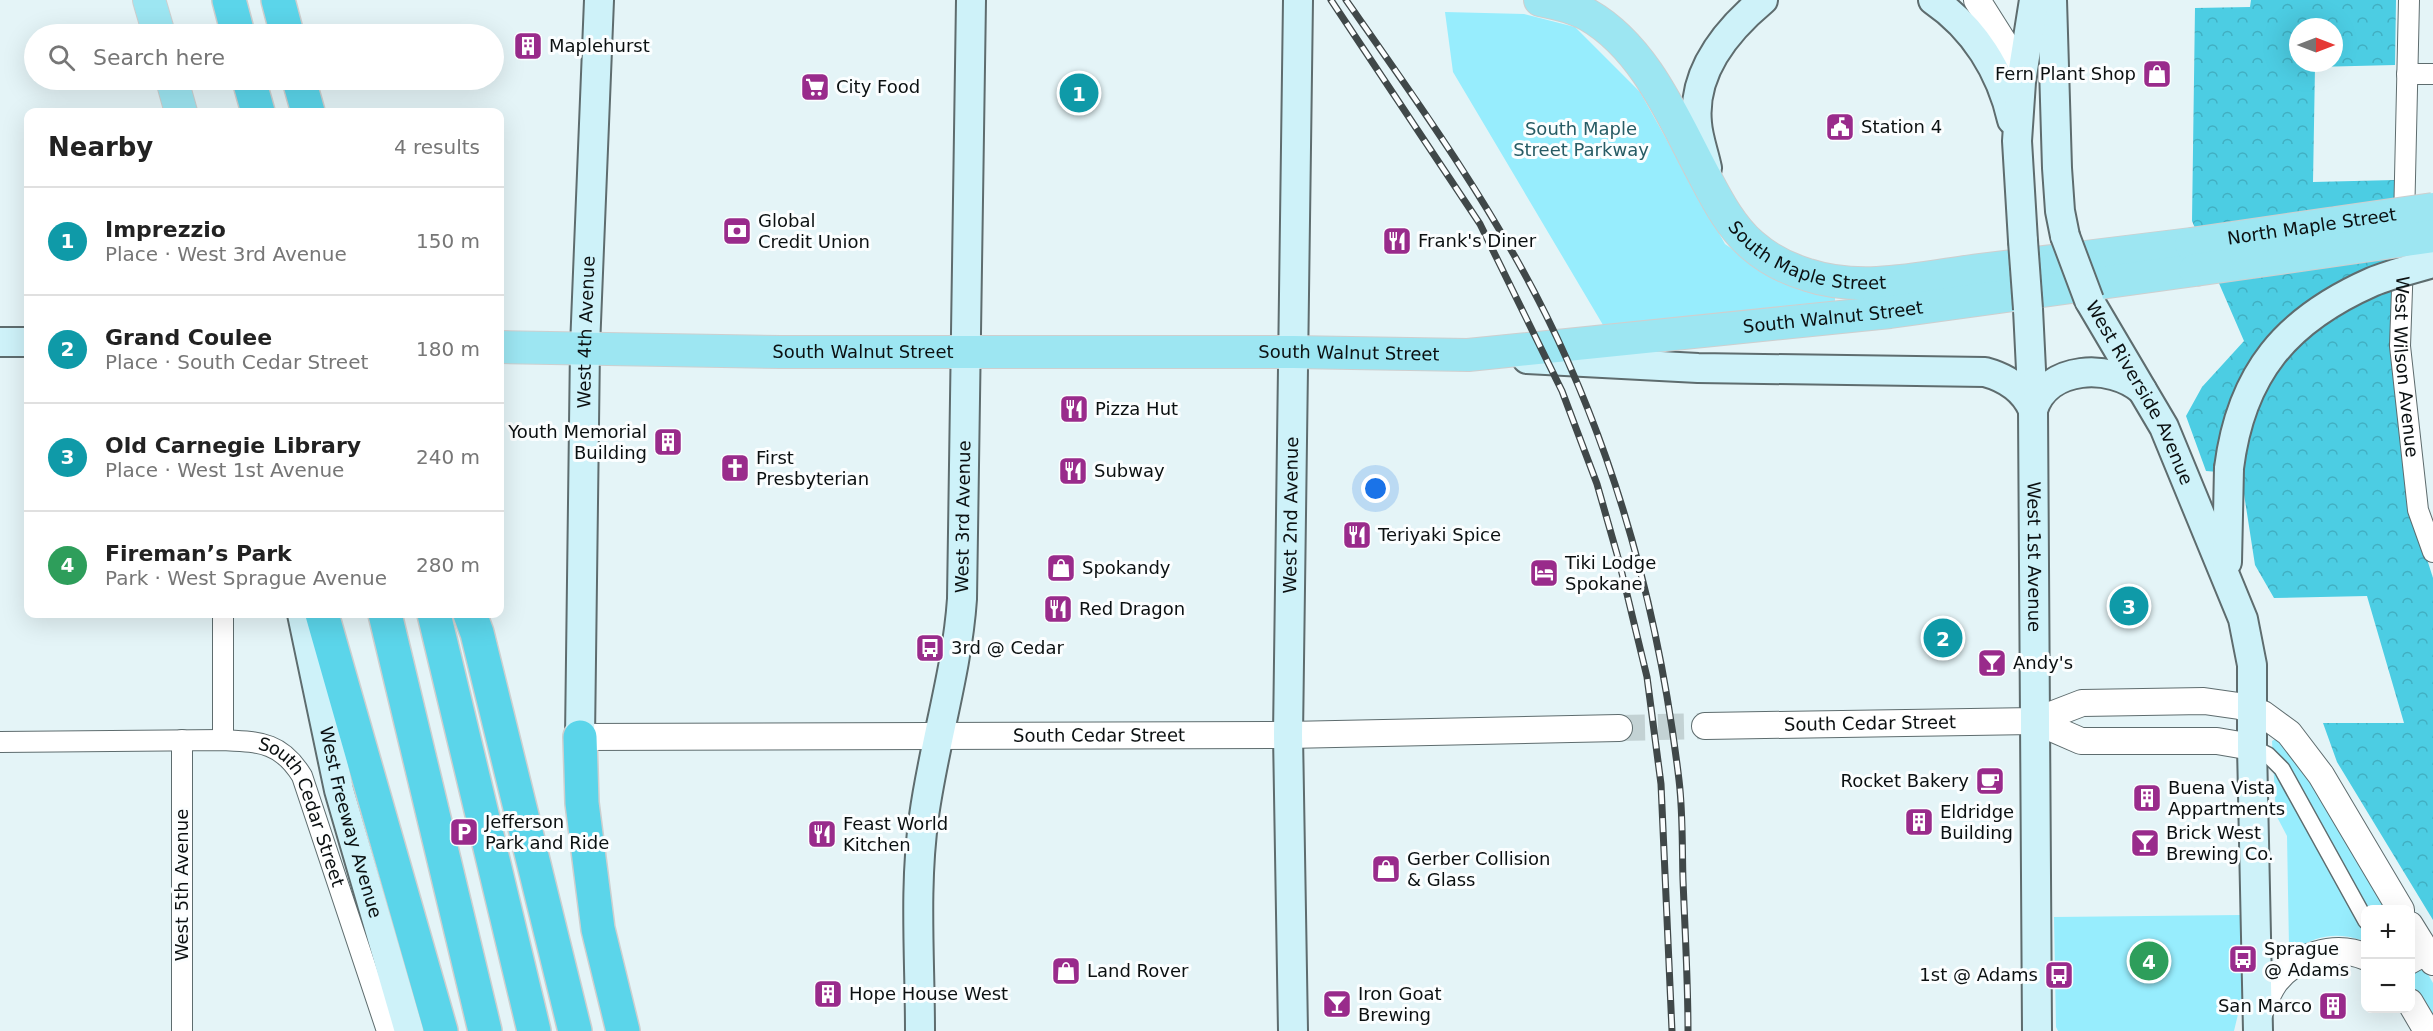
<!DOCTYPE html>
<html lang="en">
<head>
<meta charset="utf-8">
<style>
  body { margin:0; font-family:"DejaVu Sans",sans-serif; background:#f2f2f2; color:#222 }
  .controls { position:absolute; right:18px; bottom:18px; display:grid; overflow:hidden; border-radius:12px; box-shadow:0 6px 24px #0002 }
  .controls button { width:54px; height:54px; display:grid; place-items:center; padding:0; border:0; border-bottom:2px solid #e0e0e0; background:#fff; color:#222; font:30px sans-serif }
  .compass { position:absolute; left:2289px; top:18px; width:54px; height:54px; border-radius:50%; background:#fff; box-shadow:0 6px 24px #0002; rotate:90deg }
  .you { position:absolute; left:1376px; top:489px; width:21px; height:21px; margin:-15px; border:4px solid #fff; border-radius:50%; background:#1a73e8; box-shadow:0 0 0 9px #1a73e833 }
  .badge { display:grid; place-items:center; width:39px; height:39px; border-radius:50%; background:#992b8b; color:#fff; font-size:20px; font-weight:700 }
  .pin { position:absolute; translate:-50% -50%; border:3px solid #fff; box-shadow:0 2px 6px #0006 }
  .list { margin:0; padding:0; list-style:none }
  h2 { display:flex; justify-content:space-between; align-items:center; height:78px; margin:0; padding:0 24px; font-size:26px }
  h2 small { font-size:20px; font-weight:400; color:#767676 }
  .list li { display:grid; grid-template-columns:39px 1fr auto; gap:18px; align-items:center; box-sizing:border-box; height:108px; padding:0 24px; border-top:2px solid #e0e0e0 }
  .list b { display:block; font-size:22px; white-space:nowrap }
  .list p { margin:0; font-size:20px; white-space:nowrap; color:#767676 }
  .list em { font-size:20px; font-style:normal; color:#767676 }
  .icon { flex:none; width:33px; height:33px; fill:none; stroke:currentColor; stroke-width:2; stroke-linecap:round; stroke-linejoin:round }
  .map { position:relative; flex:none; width:2433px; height:1031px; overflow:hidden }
  .search { position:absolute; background:#fff; box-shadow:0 6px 24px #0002; left:24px; top:24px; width:480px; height:66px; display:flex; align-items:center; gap:15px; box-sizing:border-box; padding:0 21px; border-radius:33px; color:#767676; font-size:22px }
  .panel { position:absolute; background:#fff; box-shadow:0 6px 24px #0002; left:24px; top:108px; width:480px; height:510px; border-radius:12px }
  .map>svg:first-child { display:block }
  .green { fill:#97edfd }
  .forest { fill:url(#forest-crowns); fill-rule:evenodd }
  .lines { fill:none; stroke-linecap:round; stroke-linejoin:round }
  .tertiary-tunnel { stroke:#c3d2d4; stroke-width:26; stroke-dasharray:26 13; stroke-linecap:butt }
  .pedestrian-casing { stroke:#5e6c6e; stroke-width:18 }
  .minor-casing { stroke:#5e6c6e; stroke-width:22 }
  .tertiary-casing { stroke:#5e6c6e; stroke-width:28 }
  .secondary-casing { stroke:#5e6c6e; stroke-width:32 }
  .primary-casing { stroke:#cecfcf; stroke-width:34 }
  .motorway-casing { stroke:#cecfcf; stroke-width:36 }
  .pedestrian { stroke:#fff; stroke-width:15 }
  .minor { stroke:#fff; stroke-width:20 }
  .tertiary { stroke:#fff; stroke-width:26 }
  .secondary { stroke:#cef2f9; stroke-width:28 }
  .primary { stroke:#9de6f2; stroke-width:32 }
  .motorway { stroke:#5bd5ea; stroke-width:33 }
  .rail-casing { stroke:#404849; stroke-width:7 }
  .rail { stroke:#fbfeff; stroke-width:4.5; stroke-dasharray:14; stroke-linecap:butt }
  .secondary-bridge-casing { stroke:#5e6c6e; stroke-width:32; stroke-linecap:butt }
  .primary-bridge-casing { stroke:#cecfcf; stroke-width:34; stroke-linecap:butt }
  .secondary-bridge { stroke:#cef2f9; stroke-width:28 }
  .primary-bridge { stroke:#9de6f2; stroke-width:32 }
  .labels { text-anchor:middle; stroke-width:6; stroke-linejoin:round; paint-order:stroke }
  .poi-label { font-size:18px; fill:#0b1011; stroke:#fbfeff; text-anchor:start }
  .park-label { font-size:18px; fill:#275c65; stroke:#fbfeff }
  .street-label { font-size:18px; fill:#0b1011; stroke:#fbfeff }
</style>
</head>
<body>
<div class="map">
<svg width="2433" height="1031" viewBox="0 0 2433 1031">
  <defs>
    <pattern id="forest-crowns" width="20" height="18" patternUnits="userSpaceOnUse" patternTransform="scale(1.5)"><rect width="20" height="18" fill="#4ccde3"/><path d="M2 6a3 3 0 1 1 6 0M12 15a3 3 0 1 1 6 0" fill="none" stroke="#41afc2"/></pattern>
  </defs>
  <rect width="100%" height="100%" fill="#e4f4f7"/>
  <!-- green -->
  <g class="green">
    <polygon points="1445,12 1524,14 1575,27 1640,92 1725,244 1780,282 1835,297 1835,304 1606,330 1453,72"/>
    <path d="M2277,738L2291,749L2391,909L2366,910L2365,937L2361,940C2337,932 2316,935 2295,950L2289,947L2287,836L2276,815L2272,741Z"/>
    <polygon points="2240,915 2244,923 2245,998 2239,1010 2234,1031 2058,1031 2056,1027 2054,917"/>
    <polygon points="2410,952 2416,954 2433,983 2433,1020 2411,981"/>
  </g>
  <!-- forest -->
  <path class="forest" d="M2251,0H2396L2395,65L2315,67L2313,182L2395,180L2394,346L2412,512L2433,578V920L2337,762L2323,723H2404L2367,596L2274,598L2255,565L2244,494V474L2206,471L2186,416L2202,387L2244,341L2192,221L2195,8L2250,7ZM2298,27H2334V63H2298Z"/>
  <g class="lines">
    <!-- tertiary-tunnel -->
    <polyline class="tertiary-tunnel" points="1619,728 1705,726"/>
    <!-- pedestrian casing -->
    <g class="pedestrian-casing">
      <polyline id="pedestrian" points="2252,747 2268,755 2282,769 2366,921"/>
    </g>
    <!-- minor casing -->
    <g class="minor-casing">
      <g id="minor">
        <polyline points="2407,74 2433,74"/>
        <polyline points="2404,222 2409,0"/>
        <path id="s1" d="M2403,261L2400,346L2418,510L2433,552"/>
        <polyline points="182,740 182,1031"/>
        <polyline points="223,740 223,614"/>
        <path id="s2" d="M0,742L223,740C260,742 281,742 302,776L387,1031"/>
        <polyline points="2410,964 2428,954"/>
      </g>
    </g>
    <!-- tertiary casing -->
    <g class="tertiary-casing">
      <g id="tertiary">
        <polyline points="1977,0 2013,57 2021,82"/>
        <polyline points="2035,721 2081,741 2217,741 2252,747"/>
        <path id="s3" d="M1705,726L2035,721L2082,703L2204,701L2239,706L2263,714L2289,733L2321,775L2401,910"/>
        <path id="s4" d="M580,737L1288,735L1619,728"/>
        <polyline points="2410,925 2433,962"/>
        <polyline points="2410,1002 2427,1031"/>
        <path d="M2258,1016C2263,1005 2268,992 2275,982C2295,956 2335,943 2366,957"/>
      </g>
    </g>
    <!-- secondary casing -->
    <g class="secondary-casing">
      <g id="secondary">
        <path d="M1933,0C1974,28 2001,71 2012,120"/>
        <polyline points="2052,0 2057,168 2060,211 2065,236"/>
        <path d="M1707,168C1704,153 1698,138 1697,123C1692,72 1727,30 1763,0"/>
        <polyline points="2023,241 2017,141 2021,82 2034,0"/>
        <path id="s5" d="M2089,300L2164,427L2243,619L2252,665V747L2258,1031"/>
        <path id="s6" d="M2028,309L2033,410L2037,1031"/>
        <polyline points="0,342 28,342"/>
        <path d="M1527,359L1698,368L1985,372C2007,378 2024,389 2033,410"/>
        <path d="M2033,410C2047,365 2111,363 2142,390"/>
        <polyline points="2227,562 2229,468"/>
        <path id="s7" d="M302,614L339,790L409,1031"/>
        <path id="s8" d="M580,737L585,347L599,0"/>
        <path id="s9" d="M920,1031C920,960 914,886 924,816C934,743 957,672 962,599L971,0"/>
        <path id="s10" d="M1293,1031L1288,735L1298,0"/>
      </g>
    </g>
    <!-- primary casing -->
    <g class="primary-casing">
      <g id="primary">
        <polyline points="149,0 159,34"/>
        <path id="s11" d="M1540,0C1556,3 1574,7 1588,15C1647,49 1675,122 1706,179C1718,202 1732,228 1752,245C1768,259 1788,269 1808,275C1862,293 1925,277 1979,270C2050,261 2120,253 2191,244"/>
        <polyline points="172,80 181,112"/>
        <path id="s12" d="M500,347L781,352H1293L1468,355L1890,312L2195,270"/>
      </g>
    </g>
    <!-- motorway casing -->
    <g class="motorway-casing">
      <g id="motorway">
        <polyline points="229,0 238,34"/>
        <polyline points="278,0 287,34"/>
        <polyline points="249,80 258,112"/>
        <polyline points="299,80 308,112"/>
        <polyline points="322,614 441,1031"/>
        <polyline points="385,614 485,1031"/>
        <polyline points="434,614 534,1031"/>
        <polyline points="470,614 477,633 575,1031"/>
        <polyline points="580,737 582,803 598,929 623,1031"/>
      </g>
    </g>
    <!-- pedestrian -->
    <use href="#pedestrian" class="pedestrian"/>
    <!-- minor -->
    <use href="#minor" class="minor"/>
    <!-- tertiary -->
    <use href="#tertiary" class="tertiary"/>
    <!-- secondary -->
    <use href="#secondary" class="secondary"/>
    <!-- primary -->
    <use href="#primary" class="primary"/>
    <!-- motorway -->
    <use href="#motorway" class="motorway"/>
    <!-- rail casing -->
    <g class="rail-casing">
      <g id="rail">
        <polyline points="1331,0 1480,224 1562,391 1597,484 1619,561 1647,677 1661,784 1672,1031"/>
        <path d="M1346,0C1417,101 1491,204 1546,315C1618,460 1660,620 1679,780C1683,813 1682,847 1683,880C1685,931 1688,981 1688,1031"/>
      </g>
    </g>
    <!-- rail -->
    <use href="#rail" class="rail"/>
    <!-- secondary-bridge casing -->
    <g class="secondary-bridge-casing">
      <g id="secondary-bridge">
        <polyline points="2065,236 2089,300"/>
        <polyline points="2023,241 2028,309"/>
        <path d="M2229,468C2241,373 2286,320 2372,282C2391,274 2413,269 2433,263"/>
      </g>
    </g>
    <!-- primary-bridge casing -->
    <g class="primary-bridge-casing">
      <g id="primary-bridge">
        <path id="s13" d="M2191,244L2433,209"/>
        <polyline points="2195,270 2433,236"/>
      </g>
    </g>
    <!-- secondary-bridge -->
    <use href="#secondary-bridge" class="secondary-bridge"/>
    <!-- primary-bridge -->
    <use href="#primary-bridge" class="primary-bridge"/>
  </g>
  <!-- icons -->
  <defs>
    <g id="building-square" transform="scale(1.5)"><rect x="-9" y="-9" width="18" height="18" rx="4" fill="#992b8b" stroke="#fbfeff"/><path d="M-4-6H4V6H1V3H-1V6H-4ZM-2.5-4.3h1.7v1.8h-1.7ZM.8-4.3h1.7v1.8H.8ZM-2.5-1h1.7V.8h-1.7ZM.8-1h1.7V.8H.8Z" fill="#fff"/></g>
    <g id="shop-square" transform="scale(1.5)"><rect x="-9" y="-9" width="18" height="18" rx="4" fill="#992b8b" stroke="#fbfeff"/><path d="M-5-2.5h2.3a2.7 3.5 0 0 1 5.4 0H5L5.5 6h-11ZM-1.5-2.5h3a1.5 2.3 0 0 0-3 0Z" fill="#fff"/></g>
    <g id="supermarket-square" transform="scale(1.5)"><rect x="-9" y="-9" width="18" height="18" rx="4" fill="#992b8b" stroke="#fbfeff"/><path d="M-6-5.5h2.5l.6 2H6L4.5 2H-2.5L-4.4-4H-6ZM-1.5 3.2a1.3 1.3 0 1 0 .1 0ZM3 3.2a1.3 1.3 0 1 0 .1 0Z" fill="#fff"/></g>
    <g id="civic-square" transform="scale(1.5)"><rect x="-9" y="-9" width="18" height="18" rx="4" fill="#992b8b" stroke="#fbfeff"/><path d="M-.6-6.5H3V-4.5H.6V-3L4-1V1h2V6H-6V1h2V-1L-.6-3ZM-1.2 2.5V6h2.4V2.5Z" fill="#fff"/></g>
    <g id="bank-square" transform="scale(1.5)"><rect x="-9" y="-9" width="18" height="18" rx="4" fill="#992b8b" stroke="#fbfeff"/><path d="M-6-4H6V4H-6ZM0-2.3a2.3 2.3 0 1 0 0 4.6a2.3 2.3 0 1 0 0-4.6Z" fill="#fff"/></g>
    <g id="restaurant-square" transform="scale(1.5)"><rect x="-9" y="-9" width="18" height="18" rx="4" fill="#992b8b" stroke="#fbfeff"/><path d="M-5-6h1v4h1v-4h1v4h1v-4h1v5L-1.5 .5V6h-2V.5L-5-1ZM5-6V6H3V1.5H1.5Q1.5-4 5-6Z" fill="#fff"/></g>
    <g id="church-square" transform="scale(1.5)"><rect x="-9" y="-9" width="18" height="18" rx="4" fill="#992b8b" stroke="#fbfeff"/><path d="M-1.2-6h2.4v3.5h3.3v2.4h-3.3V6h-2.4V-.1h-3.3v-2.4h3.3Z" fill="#fff"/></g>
    <g id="hotel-square" transform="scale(1.5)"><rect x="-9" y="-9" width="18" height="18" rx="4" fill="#992b8b" stroke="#fbfeff"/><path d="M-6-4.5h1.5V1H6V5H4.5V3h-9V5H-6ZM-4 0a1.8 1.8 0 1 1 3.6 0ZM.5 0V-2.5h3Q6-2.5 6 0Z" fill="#fff"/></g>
    <g id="bus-square" transform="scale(1.5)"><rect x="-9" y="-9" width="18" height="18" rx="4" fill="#992b8b" stroke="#fbfeff"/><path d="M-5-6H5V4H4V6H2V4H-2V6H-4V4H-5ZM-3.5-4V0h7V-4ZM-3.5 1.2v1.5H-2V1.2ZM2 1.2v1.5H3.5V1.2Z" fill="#fff"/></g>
    <g id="bar-square" transform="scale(1.5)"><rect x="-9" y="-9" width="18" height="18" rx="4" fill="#992b8b" stroke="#fbfeff"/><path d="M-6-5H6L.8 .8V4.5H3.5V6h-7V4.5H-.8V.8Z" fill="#fff"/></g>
    <g id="cafe-square" transform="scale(1.5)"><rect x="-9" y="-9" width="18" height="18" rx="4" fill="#992b8b" stroke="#fbfeff"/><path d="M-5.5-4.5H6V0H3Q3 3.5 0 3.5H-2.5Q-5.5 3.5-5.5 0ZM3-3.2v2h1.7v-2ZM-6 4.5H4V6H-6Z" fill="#fff"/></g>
    <g id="parking-square" transform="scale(1.5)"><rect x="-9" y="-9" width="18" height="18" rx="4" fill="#992b8b" stroke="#fbfeff"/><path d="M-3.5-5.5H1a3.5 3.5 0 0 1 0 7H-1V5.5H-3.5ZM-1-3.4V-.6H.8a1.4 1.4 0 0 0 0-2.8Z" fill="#fff"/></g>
  </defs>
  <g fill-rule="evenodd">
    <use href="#building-square" x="528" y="46"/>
    <use href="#shop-square" x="2157" y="74"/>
    <use href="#supermarket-square" x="815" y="87"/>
    <use href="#civic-square" x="1840" y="127"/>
    <use href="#bank-square" x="737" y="231"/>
    <use href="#restaurant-square" x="1397" y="241"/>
    <use href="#restaurant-square" x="1074" y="409"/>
    <use href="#building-square" x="668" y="442"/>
    <use href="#church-square" x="735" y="468"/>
    <use href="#restaurant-square" x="1073" y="471"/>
    <use href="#restaurant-square" x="1357" y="535"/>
    <use href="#shop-square" x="1061" y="568"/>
    <use href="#hotel-square" x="1544" y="573"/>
    <use href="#restaurant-square" x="1058" y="609"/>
    <use href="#bus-square" x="930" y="648"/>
    <use href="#bar-square" x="1992" y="663"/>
    <use href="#cafe-square" x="1990" y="781"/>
    <use href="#building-square" x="2147" y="798"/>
    <use href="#building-square" x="1919" y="822"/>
    <use href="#parking-square" x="464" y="832"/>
    <use href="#restaurant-square" x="822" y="834"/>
    <use href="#bar-square" x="2145" y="843"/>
    <use href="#shop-square" x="1386" y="869"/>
    <use href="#bus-square" x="2243" y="959"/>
    <use href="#shop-square" x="1066" y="971"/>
    <use href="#bus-square" x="2059" y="975"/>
    <use href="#building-square" x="828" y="994"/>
    <use href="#bar-square" x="1337" y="1004"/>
    <use href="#building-square" x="2333" y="1006"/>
  </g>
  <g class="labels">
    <!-- poi labels -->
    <g class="poi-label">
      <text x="549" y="52">Maplehurst</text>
      <text x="2136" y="80" text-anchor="end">Fern Plant Shop</text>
      <text x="836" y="93">City Food</text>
      <text x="1861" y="133">Station 4</text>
      <text x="758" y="227">Global<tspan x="758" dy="21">Credit Union</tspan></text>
      <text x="1418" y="247">Frank's Diner</text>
      <text x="1095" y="415">Pizza Hut</text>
      <text x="647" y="438" text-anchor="end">Youth Memorial<tspan x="647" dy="21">Building</tspan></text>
      <text x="756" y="464">First<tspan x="756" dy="21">Presbyterian</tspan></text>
      <text x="1094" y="477">Subway</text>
      <text x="1378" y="541">Teriyaki Spice</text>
      <text x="1565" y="569">Tiki Lodge<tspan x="1565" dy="21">Spokane</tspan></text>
      <text x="1082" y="574">Spokandy</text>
      <text x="1079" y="615">Red Dragon</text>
      <text x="951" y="654">3rd @ Cedar</text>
      <text x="2013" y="669">Andy's</text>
      <text x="1969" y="787" text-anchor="end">Rocket Bakery</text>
      <text x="2168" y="794">Buena Vista<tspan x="2168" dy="21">Appartments</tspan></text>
      <text x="1940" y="818">Eldridge<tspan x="1940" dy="21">Building</tspan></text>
      <text x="485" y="828">Jefferson<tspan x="485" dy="21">Park and Ride</tspan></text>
      <text x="843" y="830">Feast World<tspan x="843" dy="21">Kitchen</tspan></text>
      <text x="2166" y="839">Brick West<tspan x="2166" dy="21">Brewing Co.</tspan></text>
      <text x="1407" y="865">Gerber Collision<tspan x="1407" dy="21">&amp; Glass</tspan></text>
      <text x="2264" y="955">Sprague<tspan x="2264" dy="21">@ Adams</tspan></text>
      <text x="1087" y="977">Land Rover</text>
      <text x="2038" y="981" text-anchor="end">1st @ Adams</text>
      <text x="849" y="1000">Hope House West</text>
      <text x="1358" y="1000">Iron Goat<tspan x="1358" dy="21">Brewing</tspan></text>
      <text x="2312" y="1012" text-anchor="end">San Marco</text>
    </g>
    <!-- park labels -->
    <g class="park-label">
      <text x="1581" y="135">South Maple<tspan x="1581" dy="21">Street Parkway</tspan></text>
    </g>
    <!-- street labels -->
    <g class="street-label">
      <text dy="6" stroke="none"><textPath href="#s13" startOffset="122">North Maple Street</textPath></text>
      <text dy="6" stroke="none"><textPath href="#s11" startOffset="393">South Maple Street</textPath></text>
      <text dy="6" stroke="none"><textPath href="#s12" startOffset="1335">South Walnut Street</textPath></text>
      <text dy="6" stroke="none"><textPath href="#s8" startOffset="405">West 4th Avenue</textPath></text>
      <text dy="6" stroke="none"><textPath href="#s12" startOffset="363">South Walnut Street</textPath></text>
      <text dy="6" stroke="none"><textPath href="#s12" startOffset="849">South Walnut Street</textPath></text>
      <text dy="6" stroke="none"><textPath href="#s1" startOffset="106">West Wilson Avenue</textPath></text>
      <text dy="6" stroke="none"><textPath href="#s5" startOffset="106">West Riverside Avenue</textPath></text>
      <text dy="6" stroke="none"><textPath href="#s10" startOffset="516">West 2nd Avenue</textPath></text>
      <text dy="6" stroke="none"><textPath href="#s9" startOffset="518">West 3rd Avenue</textPath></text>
      <text dy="6" stroke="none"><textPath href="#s6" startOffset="248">West 1st Avenue</textPath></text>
      <text dy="6" stroke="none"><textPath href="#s3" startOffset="165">South Cedar Street</textPath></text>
      <text dy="6" stroke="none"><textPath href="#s4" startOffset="519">South Cedar Street</textPath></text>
      <text dy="6" stroke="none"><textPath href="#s2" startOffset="345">South Cedar Street</textPath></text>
      <text dy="6" stroke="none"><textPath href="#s7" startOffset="214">West Freeway Avenue</textPath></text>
      <text transform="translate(182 885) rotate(-90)" y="6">West 5th Avenue</text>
    </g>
  </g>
</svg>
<div class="controls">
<button>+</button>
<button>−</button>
</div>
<svg class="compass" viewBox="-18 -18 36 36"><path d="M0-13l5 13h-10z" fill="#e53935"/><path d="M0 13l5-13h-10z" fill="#767676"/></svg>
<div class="you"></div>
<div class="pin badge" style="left:1079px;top:93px;background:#0f9aa8">1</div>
<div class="pin badge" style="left:1943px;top:638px;background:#0f9aa8">2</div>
<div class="pin badge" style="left:2129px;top:606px;background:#0f9aa8">3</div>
<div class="pin badge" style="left:2149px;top:961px;background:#2e9e5b">4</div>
<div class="search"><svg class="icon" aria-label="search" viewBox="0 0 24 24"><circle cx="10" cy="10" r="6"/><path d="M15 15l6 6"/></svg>Search here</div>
<section class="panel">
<h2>Nearby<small>4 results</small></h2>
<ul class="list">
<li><span class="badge" style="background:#0f9aa8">1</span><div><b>Imprezzio</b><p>Place · West 3rd Avenue</p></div><em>150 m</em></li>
<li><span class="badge" style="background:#0f9aa8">2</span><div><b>Grand Coulee</b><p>Place · South Cedar Street</p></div><em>180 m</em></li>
<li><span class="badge" style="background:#0f9aa8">3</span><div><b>Old Carnegie Library</b><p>Place · West 1st Avenue</p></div><em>240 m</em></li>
<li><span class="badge" style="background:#2e9e5b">4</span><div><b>Fireman’s Park</b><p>Park · West Sprague Avenue</p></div><em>280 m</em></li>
</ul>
</section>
</div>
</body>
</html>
